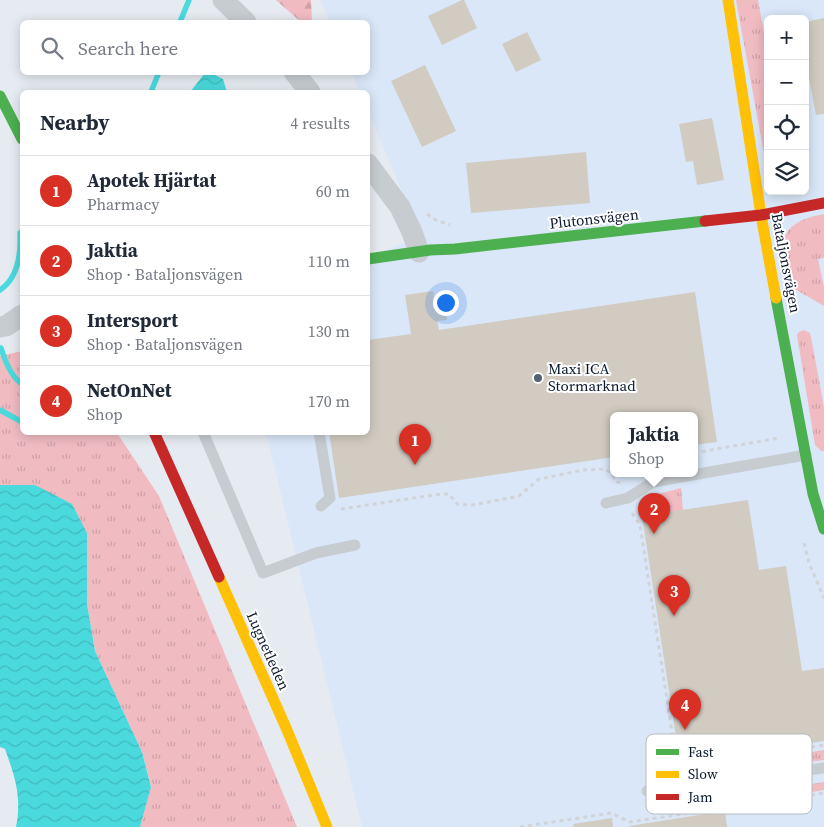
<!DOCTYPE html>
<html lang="en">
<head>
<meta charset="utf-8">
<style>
  body { margin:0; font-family:"Source Serif 4",serif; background:#f6f6f7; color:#1f2937 }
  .controls { position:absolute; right:15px; top:15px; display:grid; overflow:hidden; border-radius:8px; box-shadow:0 2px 12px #0003 }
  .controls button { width:45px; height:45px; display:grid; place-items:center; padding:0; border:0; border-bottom:1px solid #e0e1e3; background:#fff; color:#1f2937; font:25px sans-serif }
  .you { position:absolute; left:445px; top:302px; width:18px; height:18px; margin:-12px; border:4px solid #fff; border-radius:50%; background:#1a73e8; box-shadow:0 0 0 8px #1a73e833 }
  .badge { display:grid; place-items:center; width:32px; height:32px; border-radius:50%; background:#d93025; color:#fff; font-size:16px; font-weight:700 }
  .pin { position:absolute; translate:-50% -41px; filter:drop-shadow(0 1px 2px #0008) }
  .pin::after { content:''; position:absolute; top:26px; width:18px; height:15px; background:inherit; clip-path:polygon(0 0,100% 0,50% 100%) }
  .popup { position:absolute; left:610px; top:412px; width:88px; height:65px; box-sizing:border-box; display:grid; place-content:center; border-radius:8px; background:#fff; filter:drop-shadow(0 1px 4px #0005); font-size:16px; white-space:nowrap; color:#747a83 }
  .popup b { font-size:19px; color:#1f2937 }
  .popup::after { content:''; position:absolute; left:50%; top:100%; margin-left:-10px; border:10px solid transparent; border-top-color:#fff }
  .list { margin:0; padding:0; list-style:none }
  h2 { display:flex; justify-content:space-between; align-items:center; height:65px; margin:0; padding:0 20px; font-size:21px }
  h2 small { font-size:16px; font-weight:400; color:#747a83 }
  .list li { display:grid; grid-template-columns:32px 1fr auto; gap:15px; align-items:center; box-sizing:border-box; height:70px; padding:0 20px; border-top:1px solid #e0e1e3 }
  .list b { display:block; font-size:19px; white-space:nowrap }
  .list p { margin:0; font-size:16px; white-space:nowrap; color:#747a83 }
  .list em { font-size:16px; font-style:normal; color:#747a83 }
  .icon { flex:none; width:28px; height:28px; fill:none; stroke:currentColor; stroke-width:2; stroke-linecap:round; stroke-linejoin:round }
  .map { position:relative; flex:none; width:824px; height:827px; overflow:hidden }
  .search { position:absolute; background:#fff; box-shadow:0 2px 12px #0003; left:20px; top:20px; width:350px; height:55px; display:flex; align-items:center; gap:12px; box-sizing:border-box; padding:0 18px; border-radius:8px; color:#747a83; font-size:19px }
  .panel { position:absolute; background:#fff; box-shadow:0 2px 12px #0003; left:20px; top:90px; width:350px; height:345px; border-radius:8px }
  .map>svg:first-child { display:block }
  .built { fill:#dae7f8; fill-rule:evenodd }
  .grass { fill:url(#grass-tufts) }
  .forest { fill:url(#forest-firs) }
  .water { fill:url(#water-waves) }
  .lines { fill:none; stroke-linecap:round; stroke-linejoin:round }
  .stream { stroke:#4adadd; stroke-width:5.5 }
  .building { fill:#d1cbc1 }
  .path { stroke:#d2d3d6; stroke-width:3; stroke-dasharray:4 4; stroke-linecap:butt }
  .lane { stroke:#c7ccd1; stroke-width:11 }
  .street { stroke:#c7ccd1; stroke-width:21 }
  .fast { stroke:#4caf50; stroke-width:11 }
  .slow { stroke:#ffc107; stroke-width:11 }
  .jam { stroke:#c62828; stroke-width:11 }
  .poi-dot { fill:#566272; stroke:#fff; stroke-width:2 }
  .labels { text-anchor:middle; stroke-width:4; stroke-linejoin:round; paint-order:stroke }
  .street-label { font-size:15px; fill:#09192e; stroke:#fff }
  .poi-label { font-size:15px; fill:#09192e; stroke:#fff; text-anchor:start }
  .key { fill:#fff; stroke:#b5bac0; stroke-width:1 }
  .key-label { font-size:14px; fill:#09192e }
</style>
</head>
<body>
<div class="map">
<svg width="824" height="827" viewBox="0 0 824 827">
  <defs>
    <pattern id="grass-tufts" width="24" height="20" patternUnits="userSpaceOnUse" patternTransform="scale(1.25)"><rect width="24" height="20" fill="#f1bbc2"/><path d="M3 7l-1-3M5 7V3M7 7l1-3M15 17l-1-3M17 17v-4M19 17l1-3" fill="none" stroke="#cda0a7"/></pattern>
    <pattern id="forest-firs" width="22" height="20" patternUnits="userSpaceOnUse" patternTransform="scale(1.25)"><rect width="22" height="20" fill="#f1bbc2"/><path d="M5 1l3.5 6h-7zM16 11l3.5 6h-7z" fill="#cda0a7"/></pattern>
    <pattern id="water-waves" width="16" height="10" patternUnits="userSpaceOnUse" patternTransform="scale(1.25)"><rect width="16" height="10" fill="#4adadd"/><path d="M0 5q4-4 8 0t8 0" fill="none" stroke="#3fbabe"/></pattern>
  </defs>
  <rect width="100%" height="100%" fill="#e6ebf1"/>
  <!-- built -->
  <path class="built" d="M320,0H824V827H362L266,433L368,432V257L421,236L368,111V92H360L351,73L368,72V22H330ZM768,19H805V191H768ZM614,415H694V473H614Z"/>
  <!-- grass -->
  <g class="grass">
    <polygon points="736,0 758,0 768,54 768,175"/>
    <path d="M824,214V258L818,259L824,287V306L786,284C780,243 776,223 824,214Z"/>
    <polygon points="804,330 810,333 811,337 824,407 824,451 821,451 815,445 797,335 799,332"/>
    <polygon points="22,351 22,432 117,433 159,496 297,827 140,827 151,786 142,752 95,651 87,604 87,533 35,485 0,485 0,356"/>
    <polygon points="681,488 683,510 642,516 643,503 654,495"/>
    <polygon points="824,750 824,760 762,768 761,760"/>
    <polygon points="824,782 824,790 770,799 767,797 766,792 769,791"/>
  </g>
  <!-- forest -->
  <polygon class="forest" points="276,0 311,0 312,22 301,22"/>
  <!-- water -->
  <g class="water">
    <polygon points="207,73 211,73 223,79 227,92 190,92 205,73"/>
    <path d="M0,485H35L72,504L87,533V604L95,651L142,752L151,787L140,827H16C22,797 15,777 5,749L0,747Z"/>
  </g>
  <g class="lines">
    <!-- stream -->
    <g class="stream">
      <polyline points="180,22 189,0"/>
      <polyline points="151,92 159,72"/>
      <path d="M0,290C18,278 21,253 20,233L22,231"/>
      <path d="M1,348C5,361 11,377 22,384"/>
      <polyline points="0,410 22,422"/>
    </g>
  </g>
  <!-- building -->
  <g class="building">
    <polygon points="462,0 464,0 477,28 442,45 428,16"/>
    <polygon points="824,18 824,114 816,115 805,56 805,22"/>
    <polygon points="527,32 541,60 516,72 502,44"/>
    <polygon points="425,65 456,131 422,147 391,81"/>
    <polygon points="712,118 724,180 697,185 693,161 686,162 679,124"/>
    <polygon points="586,152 590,203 471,213 466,163"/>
    <polygon points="433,291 434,298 443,297 447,320 437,321 439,330 695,292 717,442 694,445 694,415 614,415 614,457 339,498 329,432 368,432 368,340 411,334 405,295"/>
    <polygon points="748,500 759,570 786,566 802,671 824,668 824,741 680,763 642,516"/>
    <polygon points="725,811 727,827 629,827 629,826"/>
    <polygon points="612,818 613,827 574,827 573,824"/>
  </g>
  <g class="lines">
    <!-- path -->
    <g class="path">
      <polyline points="427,214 436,220 450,225"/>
      <polyline points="694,453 779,438"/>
      <polyline points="341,509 441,494 449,494 457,504 472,505 519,496 539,479 583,470 606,469 613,476 616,482 621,483"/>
      <polyline points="632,513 640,525 678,771"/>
      <polyline points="804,543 809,563 824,598"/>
      <polyline points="701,767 824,745"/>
      <polyline points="679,801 680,815"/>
      <polyline points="520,827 611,813 630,822 824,793"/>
    </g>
    <!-- lane -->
    <g class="lane">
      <polyline points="203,432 263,573 316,553 355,545"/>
      <polyline points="319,432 330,498 321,506"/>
      <polyline points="606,503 628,498 653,482 806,455"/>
      <polyline points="647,791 824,768"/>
    </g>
    <!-- street -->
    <g class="street">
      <polyline points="223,0 246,22"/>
      <polyline points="294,72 310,92"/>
      <polyline points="368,164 400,207 412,232 419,252"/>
      <polyline points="0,327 6,326 22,315"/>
    </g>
    <!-- fast -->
    <g class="fast">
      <polyline points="0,96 22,139"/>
      <polyline points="368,259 430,250 455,249 705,221"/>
      <polyline points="776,298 813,494 824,529"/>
    </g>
    <!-- slow -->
    <g class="slow">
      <polyline points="728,0 761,215 776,298"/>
      <polyline points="219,577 287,730 327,827"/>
    </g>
    <!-- jam -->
    <g class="jam">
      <polyline points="705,221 761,215 824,203"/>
      <polyline points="154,432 219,577"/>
    </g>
  </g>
  <!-- markers -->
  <circle class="poi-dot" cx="538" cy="378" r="5"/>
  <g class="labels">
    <!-- street labels -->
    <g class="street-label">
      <text transform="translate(594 219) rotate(-6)" y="5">Plutonsvägen</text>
      <text transform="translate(786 263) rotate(79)" y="5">Bataljonsvägen</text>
      <text transform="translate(268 651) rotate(66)" y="5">Lugnetleden</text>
    </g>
    <!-- poi labels -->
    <g class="poi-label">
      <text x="548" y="374">Maxi ICA<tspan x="548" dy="17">Stormarknad</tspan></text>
    </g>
  </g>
  <!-- legend -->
  <rect x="646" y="734" width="166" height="80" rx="8" class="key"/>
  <rect x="656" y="749" width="23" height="6" fill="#4caf50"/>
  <rect x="656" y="771" width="23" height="7" fill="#ffc107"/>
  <rect x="656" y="794" width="23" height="6" fill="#c62828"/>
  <g class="key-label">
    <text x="688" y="757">Fast</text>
    <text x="688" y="779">Slow</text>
    <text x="688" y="802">Jam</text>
  </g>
</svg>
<div class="controls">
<button>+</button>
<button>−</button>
<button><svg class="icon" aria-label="locate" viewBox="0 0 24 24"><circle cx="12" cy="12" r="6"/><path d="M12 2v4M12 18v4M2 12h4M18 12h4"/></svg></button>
<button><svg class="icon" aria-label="layers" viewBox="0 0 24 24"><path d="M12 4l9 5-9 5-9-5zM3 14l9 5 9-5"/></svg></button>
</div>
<div class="you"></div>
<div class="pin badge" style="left:415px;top:465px">1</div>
<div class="pin badge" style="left:654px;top:534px">2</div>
<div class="popup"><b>Jaktia</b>Shop</div>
<div class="pin badge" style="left:674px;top:616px">3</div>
<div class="pin badge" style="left:685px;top:730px">4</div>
<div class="search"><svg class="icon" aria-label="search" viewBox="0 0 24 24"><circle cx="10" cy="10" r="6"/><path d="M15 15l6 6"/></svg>Search here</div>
<section class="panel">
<h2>Nearby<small>4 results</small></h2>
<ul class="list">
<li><span class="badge">1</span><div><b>Apotek Hjärtat</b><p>Pharmacy</p></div><em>60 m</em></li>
<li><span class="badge">2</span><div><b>Jaktia</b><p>Shop · Bataljonsvägen</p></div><em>110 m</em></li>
<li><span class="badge">3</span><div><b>Intersport</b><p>Shop · Bataljonsvägen</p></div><em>130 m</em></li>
<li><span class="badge">4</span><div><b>NetOnNet</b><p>Shop</p></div><em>170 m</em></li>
</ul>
</section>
</div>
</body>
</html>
